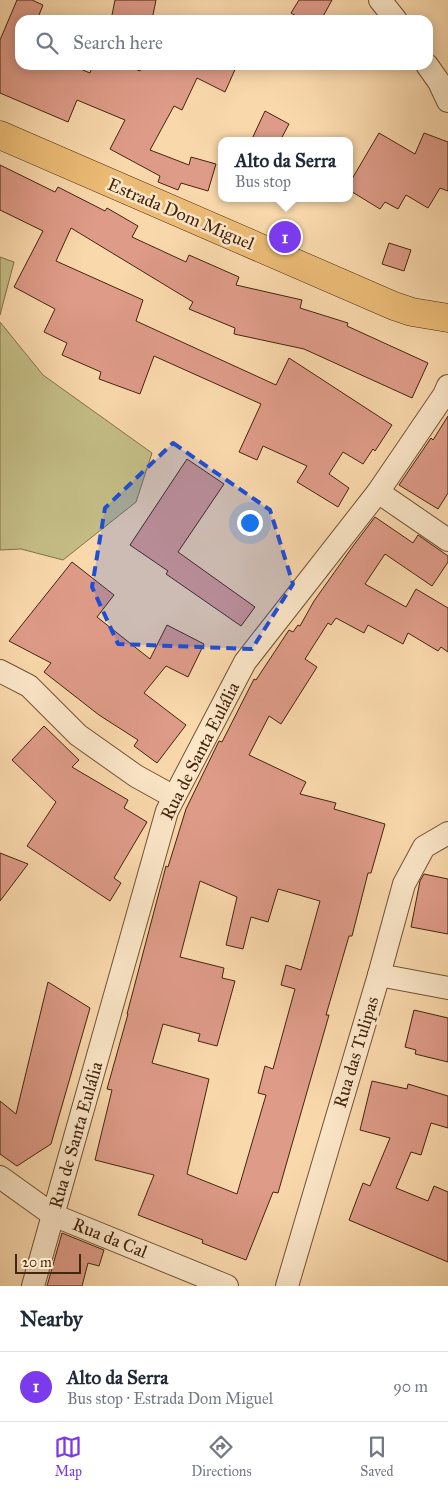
<!DOCTYPE html>
<html lang="en">
<head>
<meta charset="utf-8">
<style>
  body { margin:0; font-family:"IM FELL Great Primer",serif; background:#f2f2f3; color:#1f2937 }
  .scale { position:absolute; left:15px; bottom:12px; width:66px; box-sizing:border-box; padding-left:5px; border:2px solid #44250e; border-top:0; font-size:14px; line-height:18px; white-space:nowrap; color:#44250e; -webkit-text-stroke:4px #fbe6c8; paint-order:stroke }
  .you { position:absolute; left:249px; top:522px; width:18px; height:18px; margin:-12px; border:4px solid #fff; border-radius:50%; background:#1a73e8; box-shadow:0 0 0 8px #1a73e833 }
  .badge { display:grid; place-items:center; width:32px; height:32px; border-radius:50%; background:#7c3aed; color:#fff; font-size:16px; font-weight:700 }
  .pin { position:absolute; translate:-50% -50%; border:2px solid #fff; box-shadow:0 1px 5px #0006 }
  .popup { position:absolute; left:218px; top:137px; width:135px; height:65px; box-sizing:border-box; display:grid; place-content:center; border-radius:10px; background:#fff; filter:drop-shadow(0 1px 4px #0005); font-size:16px; white-space:nowrap; color:#747a83 }
  .popup b { font-size:19px; color:#1f2937 }
  .popup::after { content:''; position:absolute; left:50%; top:100%; margin-left:-10px; border:10px solid transparent; border-top-color:#fff }
  .list { margin:0; padding:0; list-style:none }
  h2 { display:flex; justify-content:space-between; align-items:center; height:65px; margin:0; padding:0 20px; font-size:21px }
  h2 small { font-size:16px; font-weight:400; color:#747a83 }
  .list li { display:grid; grid-template-columns:32px 1fr auto; gap:15px; align-items:center; box-sizing:border-box; height:70px; padding:0 20px; border-top:1px solid #e0e1e3 }
  .list b { display:block; font-size:19px; white-space:nowrap }
  .list p { margin:0; font-size:16px; white-space:nowrap; color:#747a83 }
  .list em { font-size:16px; font-style:normal; color:#747a83 }
  .icon { flex:none; width:28px; height:28px; fill:none; stroke:currentColor; stroke-width:2; stroke-linecap:round; stroke-linejoin:round }
  .map { position:relative; flex:none; width:448px; height:1286px; overflow:hidden }
  .search { position:absolute; background:#fff; box-shadow:0 2px 12px #0003; left:15px; right:15px; top:15px; height:55px; display:flex; align-items:center; gap:12px; box-sizing:border-box; padding:0 18px; border-radius:15px; color:#747a83; font-size:19px }
  .sheet { height:135px; background:#fff }
  nav { display:flex; justify-content:space-around; align-items:center; box-sizing:border-box; height:70px; border-top:1px solid #e0e1e3; background:#fff; font-size:14px; color:#747a83 }
  nav a { display:grid; justify-items:center; gap:2px }
  nav .on { color:#7c3aed }
  .map>svg:first-child { display:block }
  .green { fill:#c4bd85; stroke:#84714a }
  .building { fill:#de9b88; stroke:#44250e; fill-rule:evenodd }
  .lines { fill:none; stroke-linecap:round; stroke-linejoin:round }
  .minor-casing { stroke:#715235; stroke-width:24 }
  .primary-casing { stroke:#44250e; stroke-width:29 }
  .minor { stroke:#fbe6c8; stroke-width:22 }
  .primary { stroke:#ecbc76; stroke-width:28 }
  .marked { fill:#1d4ed8; fill-opacity:0.2; stroke:#1d4ed8; stroke-width:4; stroke-dasharray:10 6; stroke-linejoin:round }
  .labels { text-anchor:middle; stroke-width:5; stroke-linejoin:round; paint-order:stroke }
  .street-label { font-size:18px; fill:#44250e; stroke:#fbe6c8 }
</style>
</head>
<body>
<div class="map">
<svg width="448" height="1286" viewBox="0 0 448 1286">
  <rect width="100%" height="100%" fill="#f9d8ab"/>
  <filter id="stains"><feTurbulence type="fractalNoise" baseFrequency=".004" numOctaves="4"/><feColorMatrix values="0 0 0 0 .2 0 0 0 0 .09 0 0 0 0 .02 0 0 0 .5 -.17"/></filter>
  <radialGradient id="worn" r=".72"><stop offset=".6" stop-color="#630" stop-opacity="0"/><stop offset="1" stop-color="#630" stop-opacity=".3"/></radialGradient>
  <!-- green -->
  <g class="green">
    <polygon points="0,257 14,262 0,315"/>
    <polygon points="0,322 43,375 152,453 136,502 63,560 21,549 0,550"/>
  </g>
  <!-- building -->
  <g class="building">
    <polygon points="17,0 32,0 43,5 37,20 20,20 20,65 71,65 90,73 93,65 125,65 140,71 143,65 237,65 225,92 197,78 182,110 174,106 150,150 189,165 191,157 216,164 208,191 181,183 178,190 158,182 160,176 110,149 125,120 77,100 68,122 0,93 0,40"/>
    <polygon points="115,0 156,0 152,20 111,20"/>
    <polygon points="299,0 332,0 321,20 303,20 291,13"/>
    <polygon points="265,111 289,124 280,141 251,141"/>
    <polygon points="379,133 415,154 424,133 448,142 448,191 440,188 428,208 406,195 398,209 385,202 380,209 349,190 349,184"/>
    <polygon points="0,165 55,192 58,187 105,211 107,208 138,226 132,237 186,262 189,255 239,277 236,285 302,300 300,308 348,323 347,326 428,363 412,398 304,349 234,334 235,328 189,309 193,302 71,228 56,261 143,300 136,321 276,385 289,358 392,425 375,451 373,449 363,464 343,452 329,474 349,488 338,507 297,482 307,466 263,446 257,460 239,452 261,404 154,356 140,394 99,379 101,372 62,355 67,343 44,332 55,309 14,287 43,231 0,210"/>
    <polygon points="389,243 411,250 404,271 382,264"/>
    <polygon points="448,416 448,493 438,509 399,485 431,438 433,440"/>
    <polygon points="187,459 224,484 178,552 255,607 241,626 166,574 168,571 130,545"/>
    <path d="M375,517L413,543L418,535L448,556V562L432,586L385,554L365,584L406,607L416,589L448,608V652L441,647L438,651L408,633L403,644L368,625L364,633L336,618L331,625L328,623L305,659L317,667L281,724L269,716L249,755L306,782L300,794L336,803L334,809L385,824L371,873H368L352,936H349L326,1015H329L278,1193L273,1192L246,1260L202,1243L203,1240L138,1215L154,1175L95,1160L112,1090L107,1089L128,1014H127L166,866L168,867L186,809L219,741L222,742L254,679L256,680L289,630L293,632L298,625L300,626L314,601L353,546ZM200,881L237,897L226,945L243,949L251,917L268,922L278,889L320,901L301,970L286,965L281,985L295,989L273,1069L265,1066L258,1093L266,1095L237,1194L187,1174L209,1079L152,1063L163,1024L200,1034L198,1041L217,1046L235,981L222,978L224,968L180,957Z"/>
    <polygon points="72,562 114,595 97,617 150,659 167,625 204,644 188,677 166,666 144,693 186,725 157,763 134,746 138,740 99,715 44,672 51,663 9,641"/>
    <polygon points="44,726 79,760 72,767 128,800 124,808 147,822 114,878 121,883 110,901 27,846 56,802 12,760"/>
    <polygon points="0,853 28,864 0,901"/>
    <polygon points="424,874 448,879 448,934 411,927 420,881"/>
    <polygon points="48,982 90,1008 51,1144 17,1166 0,1154 0,1101 16,1114"/>
    <polygon points="414,1010 448,1018 448,1062 415,1054 416,1050 405,1047"/>
    <polygon points="372,1081 407,1089 408,1084 448,1096 448,1128 431,1123 421,1155 411,1152 396,1188 428,1201 434,1186 448,1192 448,1262 349,1220 363,1183 370,1186 390,1138 360,1130"/>
    <polygon points="62,1233 104,1250 99,1266 88,1263 82,1286 47,1286"/>
  </g>
  <g class="lines">
    <!-- minor casing -->
    <g class="minor-casing">
      <g id="minor">
        <polyline points="380,0 396,20"/>
        <polyline points="427,65 439,82 448,101"/>
        <polyline points="378,492 448,540"/>
        <polyline points="0,671 29,686 78,735 136,776 174,797"/>
        <polyline points="379,975 448,988"/>
        <polyline points="0,1177 53,1215 227,1286"/>
        <polyline points="33,1286 167,811 245,662 378,492 444,395 448,386"/>
        <polyline points="287,1286 379,975 404,884 424,847 448,833"/>
      </g>
    </g>
    <!-- primary casing -->
    <g class="primary-casing">
      <polyline id="primary" points="0,135 394,306 412,312 448,318"/>
    </g>
    <!-- minor -->
    <use href="#minor" class="minor"/>
    <!-- primary -->
    <use href="#primary" class="primary"/>
  </g>
  <!-- marked area -->
  <path class="marked" d="M173,443L270,510L293,584L252,649L118,644L92,587L105,508Z"/>
  <g class="labels">
    <!-- street labels -->
    <g class="street-label">
      <text transform="translate(181 214) rotate(23)" y="6">Estrada Dom Miguel</text>
      <text transform="translate(200 751) rotate(-63)" y="6">Rua de Santa Eulália</text>
      <text transform="translate(356 1052) rotate(-73)" y="6">Rua das Tulipas</text>
      <text transform="translate(76 1135) rotate(-74)" y="6">Rua de Santa Eulália</text>
      <text transform="translate(110 1238) rotate(22)" y="6">Rua da Cal</text>
    </g>
  </g>
  <rect width="100%" height="100%" filter="url(#stains)"/>
  <rect width="100%" height="100%" fill="url(#worn)"/>
</svg>
<div class="scale">20 m</div>
<div class="you"></div>
<div class="pin badge" style="left:285px;top:237px">1</div>
<div class="popup"><b>Alto da Serra</b>Bus stop</div>
<div class="search"><svg class="icon" aria-label="search" viewBox="0 0 24 24"><circle cx="10" cy="10" r="6"/><path d="M15 15l6 6"/></svg>Search here</div>
</div>
<section class="sheet">
<h2>Nearby<small></small></h2>
<ul class="list">
<li><span class="badge">1</span><div><b>Alto da Serra</b><p>Bus stop · Estrada Dom Miguel</p></div><em>90 m</em></li>
</ul>
</section>
<nav>
<a class="on"><svg class="icon" aria-label="map" viewBox="0 0 24 24"><path d="M3 6l6-2 6 2 6-2v14l-6 2-6-2-6 2zM9 4v14M15 6v14"/></svg>Map</a>
<a><svg class="icon" aria-label="directions" viewBox="0 0 24 24"><path d="M12 3l9 9-9 9-9-9zM9 14v-3h6M13 9l2 2-2 2"/></svg>Directions</a>
<a><svg class="icon" aria-label="saved" viewBox="0 0 24 24"><path d="M7 4h10v16l-5-4-5 4z"/></svg>Saved</a>
</nav>
</body>
</html>
